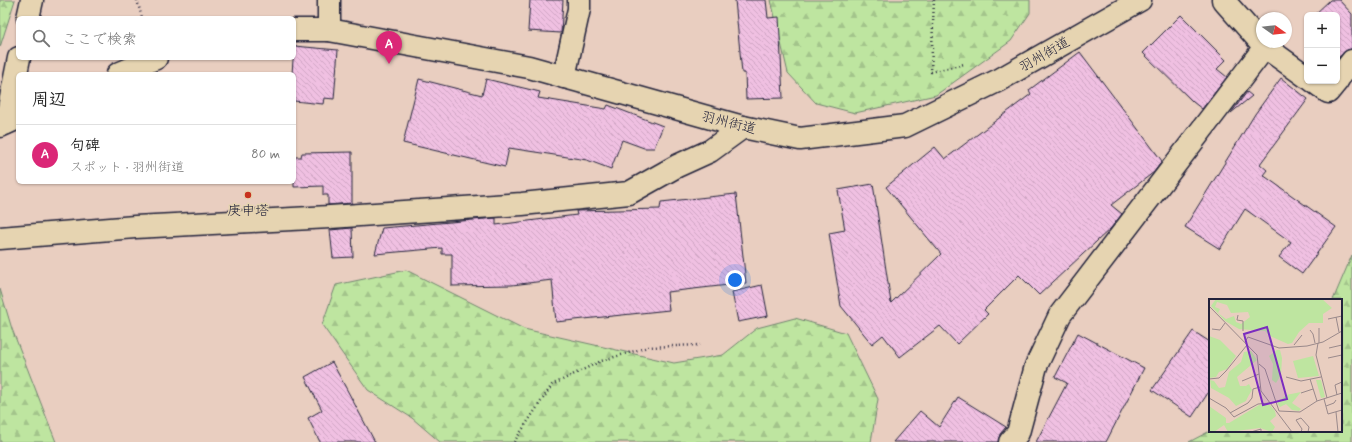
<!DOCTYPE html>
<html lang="ja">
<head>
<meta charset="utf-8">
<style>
  body { margin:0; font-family:Mynerve,"Klee One",sans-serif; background:#f2f2f2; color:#222 }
  .controls { position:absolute; right:12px; top:12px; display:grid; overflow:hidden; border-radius:6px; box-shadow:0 1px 3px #0004 }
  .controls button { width:36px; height:36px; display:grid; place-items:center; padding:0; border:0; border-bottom:1px solid #e0e0e0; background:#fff; color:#222; font:20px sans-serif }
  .compass { position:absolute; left:1256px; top:12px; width:36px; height:36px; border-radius:50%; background:#fff; box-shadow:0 1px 3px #0004; rotate:105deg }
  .you { position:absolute; left:735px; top:280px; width:14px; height:14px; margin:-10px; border:3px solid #fff; border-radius:50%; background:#1a73e8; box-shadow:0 0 0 6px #1a73e833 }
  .badge { display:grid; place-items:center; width:26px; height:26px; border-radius:50%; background:#db2777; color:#fff; font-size:13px; font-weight:700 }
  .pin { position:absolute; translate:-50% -33px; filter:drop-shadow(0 1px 2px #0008) }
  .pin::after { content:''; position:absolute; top:21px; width:14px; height:12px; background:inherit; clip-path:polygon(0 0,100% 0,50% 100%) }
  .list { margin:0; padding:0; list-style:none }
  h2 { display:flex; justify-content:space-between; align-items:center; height:52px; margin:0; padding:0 16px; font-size:17px }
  h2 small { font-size:13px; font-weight:400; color:#767676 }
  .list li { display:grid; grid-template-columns:26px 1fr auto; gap:12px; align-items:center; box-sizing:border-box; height:60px; padding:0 16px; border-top:1px solid #e0e0e0 }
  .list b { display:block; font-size:15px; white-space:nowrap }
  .list p { margin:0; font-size:13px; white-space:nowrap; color:#767676 }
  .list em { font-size:13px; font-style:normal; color:#767676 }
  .icon { flex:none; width:22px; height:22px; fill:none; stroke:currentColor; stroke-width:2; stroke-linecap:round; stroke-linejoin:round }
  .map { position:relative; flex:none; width:1352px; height:442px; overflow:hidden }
  .search { position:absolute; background:#fff; box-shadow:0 1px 3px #0004; left:16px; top:16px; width:280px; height:44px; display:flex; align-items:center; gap:10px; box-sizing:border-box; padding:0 14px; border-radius:6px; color:#767676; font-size:15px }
  .panel { position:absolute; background:#fff; box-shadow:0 1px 3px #0004; left:16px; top:72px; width:280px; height:112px; border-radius:6px }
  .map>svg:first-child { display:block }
  .forest { fill:url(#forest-firs); stroke:#70846e }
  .building { fill:url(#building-back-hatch); stroke:#22223b }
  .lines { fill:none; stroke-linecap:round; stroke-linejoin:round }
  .street-casing { stroke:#22223b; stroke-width:25 }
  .secondary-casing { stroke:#22223b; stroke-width:25 }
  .path { stroke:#22223b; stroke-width:2.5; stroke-dasharray:1 3; stroke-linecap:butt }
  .street { stroke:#e6d4b1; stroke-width:22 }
  .secondary { stroke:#e6d4b1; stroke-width:22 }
  .poi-dot { fill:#c8321e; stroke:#e6d4b1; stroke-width:1.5 }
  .labels { text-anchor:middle; stroke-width:3; stroke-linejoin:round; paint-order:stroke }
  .street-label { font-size:14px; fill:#22223b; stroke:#e6d4b1 }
  .poi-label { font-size:14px; fill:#22223b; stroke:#e6d4b1 }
  .inset-road { fill:none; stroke:#99898b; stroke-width:1 }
  .view { fill:#7b2cbf; fill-opacity:0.15; stroke:#7b2cbf; stroke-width:2 }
  .inset-edge { fill:none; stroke:#22223b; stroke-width:2 }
</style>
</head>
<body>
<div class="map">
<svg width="1352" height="442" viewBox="0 0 1352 442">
  <defs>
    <pattern id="forest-firs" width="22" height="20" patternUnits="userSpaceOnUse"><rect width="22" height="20" fill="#bee5a0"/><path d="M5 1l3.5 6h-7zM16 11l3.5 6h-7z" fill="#a3c48b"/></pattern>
    <pattern id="building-back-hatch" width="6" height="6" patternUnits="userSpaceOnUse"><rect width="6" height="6" fill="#f0c0e2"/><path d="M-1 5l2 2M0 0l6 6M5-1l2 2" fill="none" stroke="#cea5c3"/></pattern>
  </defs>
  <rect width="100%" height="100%" fill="#e9cec0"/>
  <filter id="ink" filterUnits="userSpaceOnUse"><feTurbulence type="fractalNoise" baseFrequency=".025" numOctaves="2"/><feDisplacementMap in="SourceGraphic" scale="8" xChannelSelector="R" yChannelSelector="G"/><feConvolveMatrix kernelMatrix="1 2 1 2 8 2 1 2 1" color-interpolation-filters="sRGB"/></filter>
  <g filter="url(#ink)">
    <!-- forest -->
    <g class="forest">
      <polygon points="0,0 15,0 0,47"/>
      <polygon points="771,0 1030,0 1030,13 1011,41 936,95 855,113 816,103 788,73"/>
      <polygon points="1352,255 1352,442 1189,442 1210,431 1341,431 1341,300 1333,300"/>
      <polygon points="406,270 524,329 674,363 723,355 757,328 795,318 846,333 878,399 871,442 440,442 412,418 368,390 322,325 336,285"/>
      <polygon points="0,289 12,329 56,442 0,442"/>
    </g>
    <!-- building -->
    <g class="building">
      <polygon points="530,0 563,0 561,33 528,31"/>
      <polygon points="735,0 766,0 768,18 779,17 783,98 746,99 745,73 742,73"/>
      <polygon points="1330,0 1339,0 1352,14 1352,49 1347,50 1338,58 1337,57 1337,15 1314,15"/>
      <polygon points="1181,15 1226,60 1217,69 1227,77 1202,109 1193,102 1143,53"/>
      <polygon points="294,46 338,50 334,99 324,98 323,104 294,101 294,74 292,74"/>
      <polygon points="1080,52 1162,161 1154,172 1111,205 1122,214 1111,228 1039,295 1019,275 984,310 988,314 957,344 940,326 900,357 883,335 872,344 841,306 829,233 845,230 838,190 873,184 891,303 941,254 886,187 935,147 945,159 1031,94 1029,90"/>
      <polygon points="1281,78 1308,99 1260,164 1267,170 1263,175 1336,227 1302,274 1279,257 1291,242 1245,209 1220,249 1185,227 1255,114"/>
      <polygon points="419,79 482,95 486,79 540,92 538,98 606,109 608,105 663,126 654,148 644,148 622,140 611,169 587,160 509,148 505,167 403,143"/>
      <polygon points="1247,92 1252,96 1231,113"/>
      <polygon points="352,152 352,203 328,205 328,195 323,195 323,186 294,187 294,157 301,157 302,153"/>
      <polygon points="736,194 746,283 667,292 669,310 556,322 552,280 512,285 452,286 452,254 442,254 442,248 375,254 382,228 496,218 496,225 577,215 576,211 660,209 661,202"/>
      <polygon points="352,228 353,257 333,258 330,230"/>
      <polygon points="762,285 768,316 738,322 732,292"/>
      <polygon points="1193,331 1210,342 1210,390 1192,417 1152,390"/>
      <polygon points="1078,333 1144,368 1106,442 1036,442 1067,383 1055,377"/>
      <polygon points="332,362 375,442 320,442 308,418 322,410 305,377"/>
      <polygon points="958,397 1006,427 1000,434 998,442 893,442 920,411 939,427"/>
    </g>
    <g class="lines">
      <!-- street casing -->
      <g class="street-casing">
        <g id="street">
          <polyline points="28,18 32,0"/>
          <polyline points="329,30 329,0"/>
          <polyline points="1265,47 1307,77"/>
          <polyline points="564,77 579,9 579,0"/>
          <polyline points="1337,80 1352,61"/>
          <polyline points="1313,81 1328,92 1337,81"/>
          <polyline points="6,123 19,58"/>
          <polyline points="0,238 135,227 330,217 522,204 629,193 677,166 710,151 743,127"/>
          <polyline points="1010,442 1018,433 1036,366 1060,315 1265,47 1223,0"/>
        </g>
      </g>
      <!-- secondary casing -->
      <g class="secondary-casing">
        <g id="secondary">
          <polyline points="294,30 329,30 529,67 743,127 800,139 905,126 999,80 1140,0"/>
          <polyline points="118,74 156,58"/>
          <polyline points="0,126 18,118"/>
        </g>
      </g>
      <!-- path -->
      <g class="path">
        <polyline points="137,0 142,18"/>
        <polyline points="934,0 931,72 964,64"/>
        <polyline points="514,442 552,385 601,361 648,347 700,345"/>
      </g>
      <!-- street -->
      <use href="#street" class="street"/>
      <!-- secondary -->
      <use href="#secondary" class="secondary"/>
    </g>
  </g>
  <!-- markers -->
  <circle class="poi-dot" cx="248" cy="195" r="4"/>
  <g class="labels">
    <!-- street labels -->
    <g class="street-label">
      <text transform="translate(1044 54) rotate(-30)" y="5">羽州街道</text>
      <text transform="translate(729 122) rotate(14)" y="5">羽州街道</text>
    </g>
    <!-- poi labels -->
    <g class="poi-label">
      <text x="248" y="215">庚申塔</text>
    </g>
  </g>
  <!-- overview -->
  <g transform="translate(1209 299)">
    <rect width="133" height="133" fill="#e9cec0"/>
    <path d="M104,57L110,77L89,79L84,62ZM107,81H112L116,98L112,99Z" fill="#bee5a0"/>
    <path d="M7,0H113L123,9L114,15V24H100L90,33L83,44L79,45L61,37L56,32L30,30L16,22L2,7ZM8,3L18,6L22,14L39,13L41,18L32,25L27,23L25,17L17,20L9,14L11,10L6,8ZM0,29V37L11,41L27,57L18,70L10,73L7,78L0,79ZM68,51H71L73,59L72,76L67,84L63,81L64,65L60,57ZM42,52L48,61L28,78L31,87H37L40,94L37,102L27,107L20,99L2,89L1,81L5,82L10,89L16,88L20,73L32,63L35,53ZM92,93L83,104L92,110L90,112L83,111L77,105L71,108L68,104L77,96ZM50,106H61L66,112L67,117L61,122L66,128L63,133L51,129L19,133L15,126L5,133H0V107L17,119V124H20Z" fill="#bee5a0" fill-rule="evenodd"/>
    <path d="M40,85L43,91L37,101L30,104L29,92Z" fill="#bee5a0"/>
    <path class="inset-road" d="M0,7L48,56L52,92L83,133M29,16L28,21L34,22V32M127,18L130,33M119,20L133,17M3,30L11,31L16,24M101,31L104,35L106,44M36,43L39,38L70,49L98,47L114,43L133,32M109,44L107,56L118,99M110,44V29M85,46L93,36M120,49L133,46M119,59L133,56M50,65L56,70L70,112M77,78L92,82L112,78M0,80L10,79L17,72L38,46M101,80L108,102M33,82L50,75M92,94L104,90M128,96L126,86L133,83M0,99L17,109L25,118L49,105L61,104M115,100L119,115L133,111M117,107L125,104L127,101M70,112L91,113L108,102L133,94M127,113L129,133M21,114L39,104L43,99L44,90L51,88M42,133L52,130V133M92,133L93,130L87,121L92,119L100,128L99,133"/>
    <path class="view" d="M58,28L78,100L54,106L35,35Z"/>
    <rect width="133" height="133" class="inset-edge"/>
  </g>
</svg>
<div class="controls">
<button>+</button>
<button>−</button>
</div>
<svg class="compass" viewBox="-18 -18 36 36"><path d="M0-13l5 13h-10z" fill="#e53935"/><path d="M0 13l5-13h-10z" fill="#767676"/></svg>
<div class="you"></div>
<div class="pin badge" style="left:389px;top:64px">A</div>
<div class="search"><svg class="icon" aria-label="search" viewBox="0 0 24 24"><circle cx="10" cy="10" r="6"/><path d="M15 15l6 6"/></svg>ここで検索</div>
<section class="panel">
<h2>周辺<small></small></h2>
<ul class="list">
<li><span class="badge">A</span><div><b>句碑</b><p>スポット · 羽州街道</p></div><em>80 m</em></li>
</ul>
</section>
</div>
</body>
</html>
